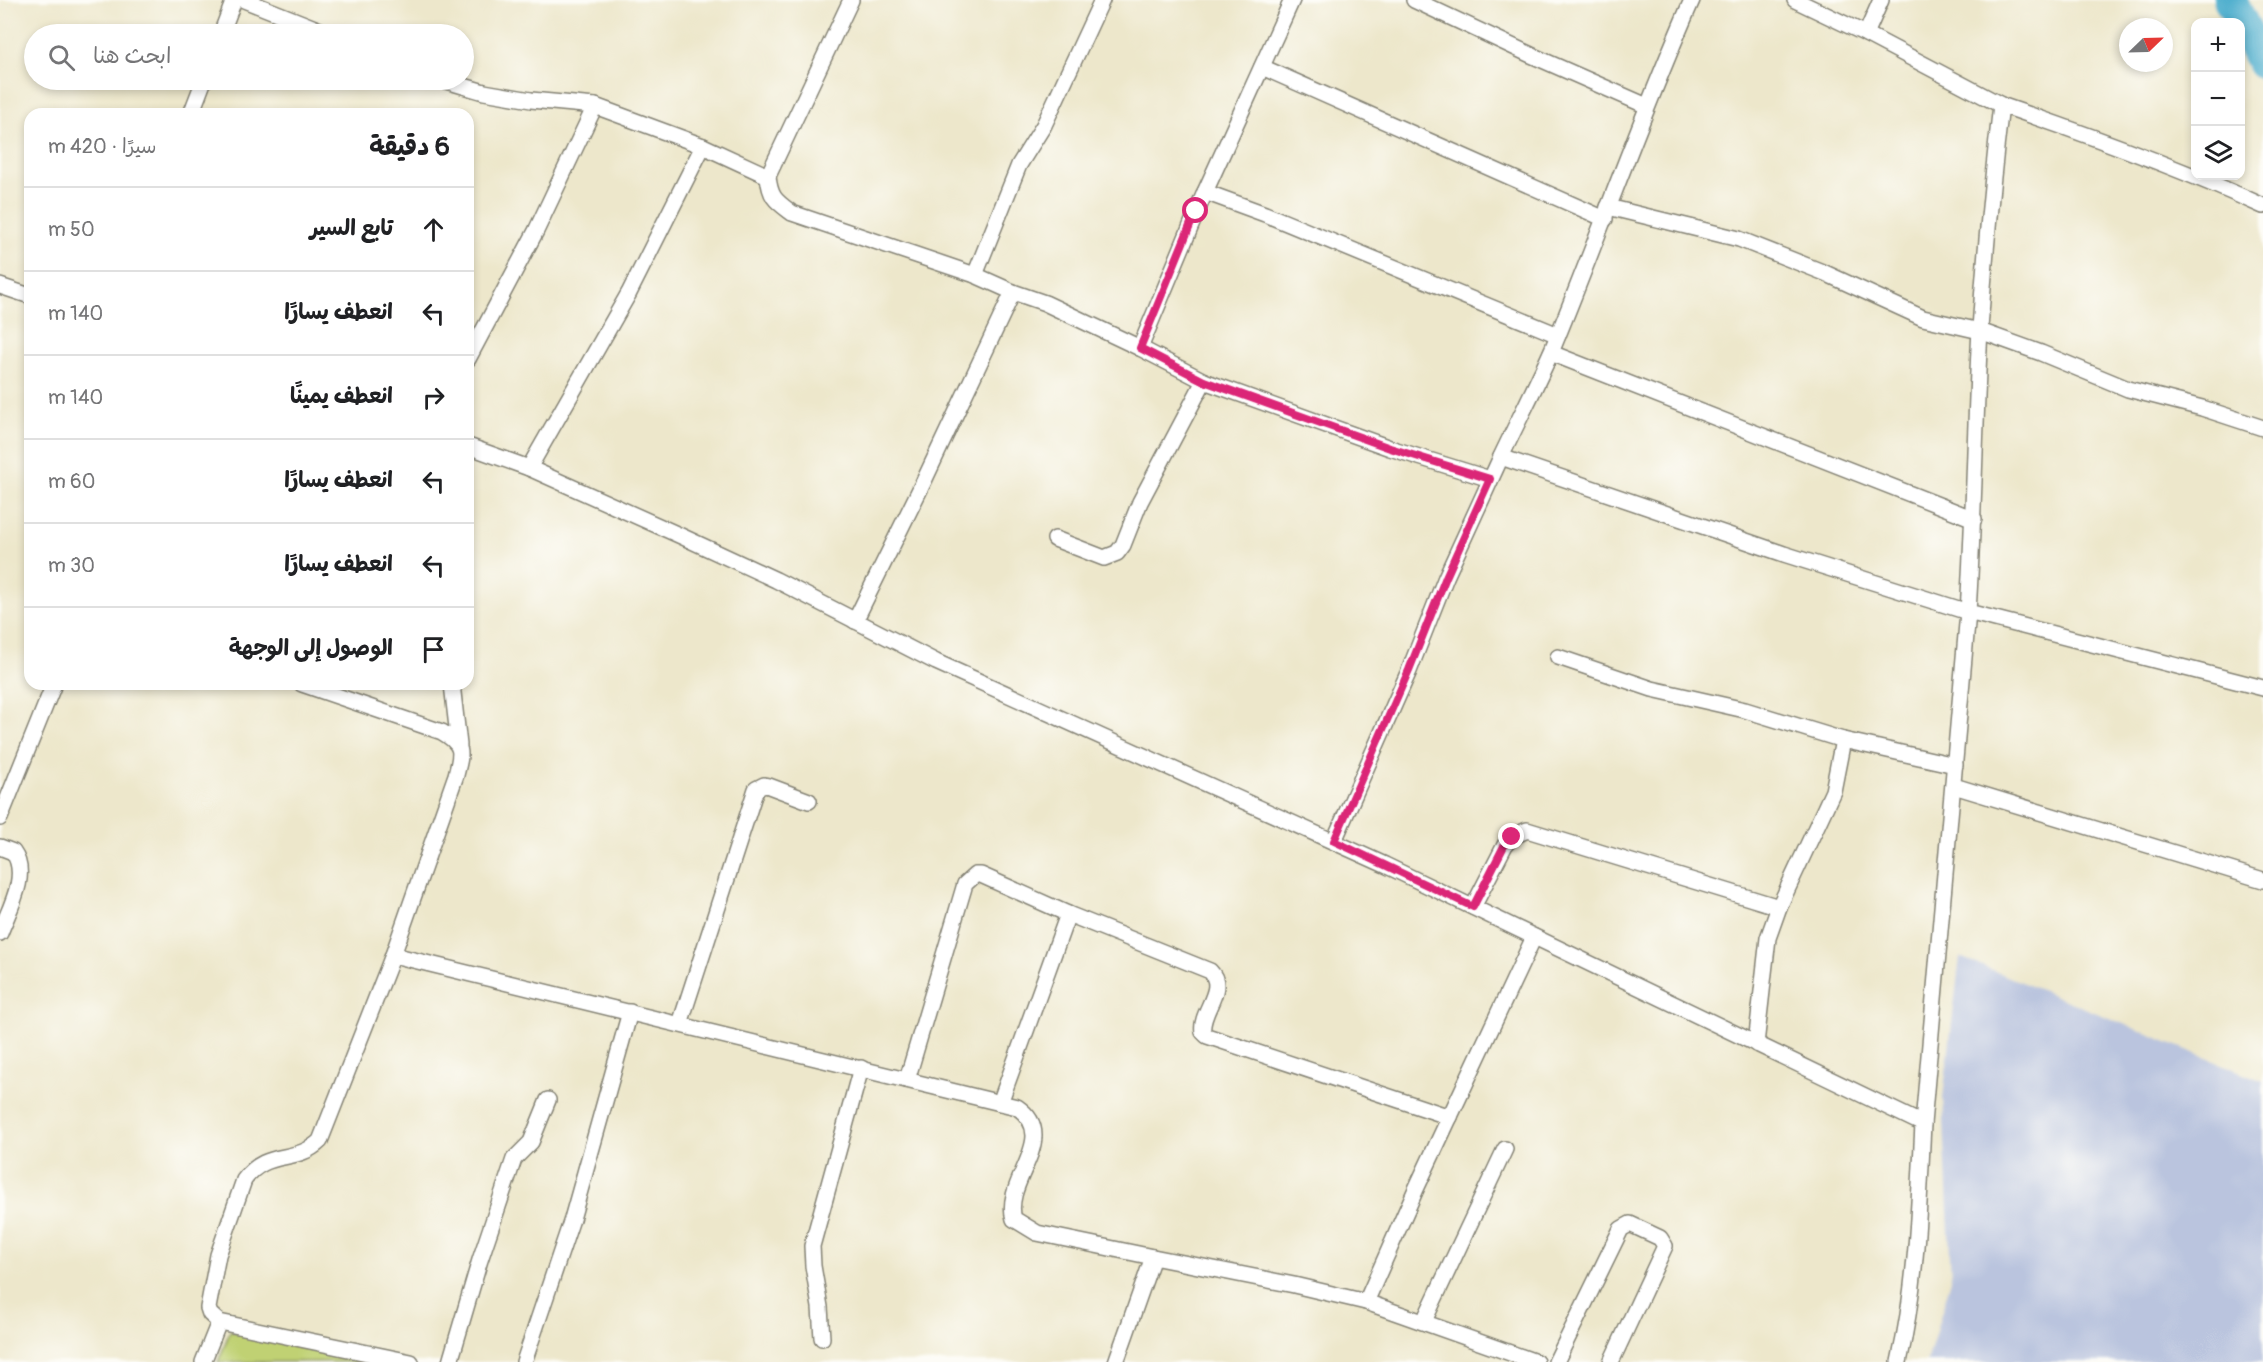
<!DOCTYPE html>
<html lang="ar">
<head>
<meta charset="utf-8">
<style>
  body { margin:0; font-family:Pangolin,"Playpen Sans Arabic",sans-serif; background:#f6f6f6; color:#202124; direction:rtl }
  .controls { position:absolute; right:18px; top:18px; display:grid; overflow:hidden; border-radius:12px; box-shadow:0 3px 9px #0003 }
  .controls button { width:54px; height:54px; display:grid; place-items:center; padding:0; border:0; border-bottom:2px solid #e0e0e0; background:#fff; color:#202124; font:30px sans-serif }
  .compass { position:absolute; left:2119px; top:18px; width:54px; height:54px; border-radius:50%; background:#fff; box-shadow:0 3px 9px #0003; rotate:67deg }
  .stop { position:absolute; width:18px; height:18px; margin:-14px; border:4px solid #db2777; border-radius:50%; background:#fff }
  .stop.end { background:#db2777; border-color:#fff; box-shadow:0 2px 6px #0008 }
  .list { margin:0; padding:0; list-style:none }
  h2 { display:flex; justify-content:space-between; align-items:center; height:78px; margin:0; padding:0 24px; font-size:26px }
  h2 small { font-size:20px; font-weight:400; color:#757577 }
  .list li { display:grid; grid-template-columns:39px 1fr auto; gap:18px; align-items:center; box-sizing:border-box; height:84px; padding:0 24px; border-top:2px solid #e0e0e0 }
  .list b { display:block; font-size:22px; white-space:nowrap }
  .list em { font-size:20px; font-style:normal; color:#757577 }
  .icon { flex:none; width:33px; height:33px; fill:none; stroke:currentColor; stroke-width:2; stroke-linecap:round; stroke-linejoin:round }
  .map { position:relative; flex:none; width:2263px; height:1362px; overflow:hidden; direction:ltr }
  .search { position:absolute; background:#fff; box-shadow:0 3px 9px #0003; left:24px; top:24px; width:450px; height:66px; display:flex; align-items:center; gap:15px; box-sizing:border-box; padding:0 21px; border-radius:33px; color:#757577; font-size:22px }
  .panel { position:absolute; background:#fff; box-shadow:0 3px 9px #0003; left:24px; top:108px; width:450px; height:582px; border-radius:18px; direction:rtl }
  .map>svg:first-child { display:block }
  .industrial { fill:#bac4de }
  .green { fill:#c0d173; stroke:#6e7648; stroke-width:1.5 }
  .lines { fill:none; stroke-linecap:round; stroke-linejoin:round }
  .river { stroke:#50afce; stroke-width:33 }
  .minor-casing { stroke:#848274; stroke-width:18 }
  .minor { stroke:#fff; stroke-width:15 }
  .route { stroke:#db2777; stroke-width:8 }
</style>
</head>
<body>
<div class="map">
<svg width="2263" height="1362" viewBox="0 0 2263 1362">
  <rect width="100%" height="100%" fill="#fdfcf7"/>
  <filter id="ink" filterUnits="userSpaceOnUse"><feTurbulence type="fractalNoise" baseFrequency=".0167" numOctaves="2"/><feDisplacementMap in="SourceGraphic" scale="12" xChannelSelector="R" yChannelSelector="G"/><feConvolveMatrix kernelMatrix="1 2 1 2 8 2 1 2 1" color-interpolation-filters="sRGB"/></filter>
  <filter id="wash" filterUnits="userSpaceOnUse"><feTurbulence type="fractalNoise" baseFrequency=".008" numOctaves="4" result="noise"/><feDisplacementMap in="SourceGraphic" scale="24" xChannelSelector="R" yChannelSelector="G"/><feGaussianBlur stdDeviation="1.35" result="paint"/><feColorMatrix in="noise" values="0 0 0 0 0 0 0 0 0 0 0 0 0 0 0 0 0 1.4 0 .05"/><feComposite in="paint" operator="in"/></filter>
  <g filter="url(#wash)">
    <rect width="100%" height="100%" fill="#ede7cb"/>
    <!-- industrial -->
    <polygon class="industrial" points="1960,957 2263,1081 2263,1362 1927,1362 1951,1280 1943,1098"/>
    <!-- green -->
    <polygon class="green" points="230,1331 364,1362 218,1362"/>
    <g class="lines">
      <!-- river -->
      <polyline class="river" points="2230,0 2263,63"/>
    </g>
  </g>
  <g filter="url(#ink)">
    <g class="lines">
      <!-- minor casing -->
      <g class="minor-casing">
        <g id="minor">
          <polyline points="244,0 330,34"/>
          <path d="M851,0L768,176C770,198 776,201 792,213L975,275L1013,292"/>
          <polyline points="1414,0 1531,55 1647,106"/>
          <path d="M1795,0L1866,34L2001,105C1992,180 1985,254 1980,329C1975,423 1974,517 1968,612L2263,688"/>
          <polyline points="221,34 234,0"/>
          <polyline points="1866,34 1881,0"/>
          <polyline points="1262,67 1605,219"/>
          <polyline points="443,80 484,92 531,100 595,106"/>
          <path d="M2001,105C2089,135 2178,167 2263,206"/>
          <polyline points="191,114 204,80"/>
          <polyline points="703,146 768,176"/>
          <polyline points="1205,192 1292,0"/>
          <polyline points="1608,207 1739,239 1825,273 1923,318 1980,331 2041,353 2128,389 2202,408 2263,428"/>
          <polyline points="975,275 1019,165 1044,125 1102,0"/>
          <polyline points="0,286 30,296"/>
          <polyline points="1140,348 1204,381 1390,448 1490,479"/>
          <polyline points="1551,353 1974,519"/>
          <polyline points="468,359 536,231 595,106 703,146 629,293 529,468"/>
          <path d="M468,446L529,468L681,536L776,580L936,662L1385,865L1923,1124C1919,1204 1917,1284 1899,1362"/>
          <path d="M1501,457C1518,421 1536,386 1552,350C1600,234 1641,115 1692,0"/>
          <polyline points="1055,539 1104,558 1117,553 1123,545 1140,502 1204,381"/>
          <polyline points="855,621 924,481 1013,292 1045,303 1140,348 1205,192 1265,214 1558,335"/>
          <polyline points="1558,657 1652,689 1745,710 1843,740 1955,765"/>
          <path d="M302,684L442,732C464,745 462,752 456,775L393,955"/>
          <polyline points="452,684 459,745"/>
          <polyline points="1954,786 2263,880"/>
          <polyline points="0,818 54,684"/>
          <polyline points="1334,841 1409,671 1446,577 1501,457 1784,554 1968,612 1923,1124"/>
          <path d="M0,847L13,852C30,875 9,909 0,933"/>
          <polyline points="1473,907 1505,845 1512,837 1527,830 1779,907"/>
          <polyline points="680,1024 756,789 764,785 769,786 809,801"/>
          <polyline points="1756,1044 1768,938 1779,907 1833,791 1843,740"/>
          <path d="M907,1080L965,884L975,875H981L1068,914L1210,971C1228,989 1199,1012 1203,1032L1207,1036L1450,1117"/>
          <polyline points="1000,1103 1068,914"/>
          <polyline points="1366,1302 1416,1189 1534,937"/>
          <polyline points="1424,1321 1505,1149"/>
          <polyline points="219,1322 411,1362"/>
          <polyline points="822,1338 820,1307 813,1266 812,1246 861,1068"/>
          <path d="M203,1362L219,1322L210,1314L208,1308L218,1255L244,1180C267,1148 295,1165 320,1141L393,955L1017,1107C1062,1138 1002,1180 1014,1219L1037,1233L1153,1257"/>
          <polyline points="450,1362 480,1260 514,1159 531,1142 548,1100"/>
          <polyline points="524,1362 572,1219 630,1012"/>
          <polyline points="1116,1362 1153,1257 1294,1285 1366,1302 1536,1362"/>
          <polyline points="1556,1362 1621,1229 1630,1224 1660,1238 1665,1246 1611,1362"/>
        </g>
      </g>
      <!-- minor -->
      <use href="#minor" class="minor"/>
    </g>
  </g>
  <g class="lines" filter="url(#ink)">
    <!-- route -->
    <polyline class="route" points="1196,211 1140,348 1204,381 1390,448 1490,479 1446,577 1409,670 1334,841 1473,907 1505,844 1512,837"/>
  </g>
</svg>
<div class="controls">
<button>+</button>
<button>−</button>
<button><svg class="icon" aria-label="layers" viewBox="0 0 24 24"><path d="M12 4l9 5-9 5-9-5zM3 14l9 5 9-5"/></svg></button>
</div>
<svg class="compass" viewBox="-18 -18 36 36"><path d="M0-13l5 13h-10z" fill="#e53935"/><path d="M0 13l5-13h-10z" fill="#757577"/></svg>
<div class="stop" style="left:1196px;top:211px"></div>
<div class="stop end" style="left:1512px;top:837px"></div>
<div class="search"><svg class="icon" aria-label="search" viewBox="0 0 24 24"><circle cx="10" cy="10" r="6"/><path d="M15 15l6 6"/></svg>ابحث هنا</div>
<section class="panel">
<h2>6 دقيقة<small>سيرًا · 420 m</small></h2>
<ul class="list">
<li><svg class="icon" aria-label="ahead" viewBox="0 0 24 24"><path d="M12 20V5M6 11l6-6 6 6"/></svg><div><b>تابع السير</b></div><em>50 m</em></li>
<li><svg class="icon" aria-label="left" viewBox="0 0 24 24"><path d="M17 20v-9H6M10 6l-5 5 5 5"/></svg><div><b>انعطف يسارًا</b></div><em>140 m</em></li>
<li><svg class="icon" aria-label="right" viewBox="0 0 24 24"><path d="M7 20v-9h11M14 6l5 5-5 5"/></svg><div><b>انعطف يمينًا</b></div><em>140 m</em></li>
<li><svg class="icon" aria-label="left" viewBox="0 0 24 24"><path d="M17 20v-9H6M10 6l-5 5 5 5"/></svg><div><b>انعطف يسارًا</b></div><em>60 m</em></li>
<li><svg class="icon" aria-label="left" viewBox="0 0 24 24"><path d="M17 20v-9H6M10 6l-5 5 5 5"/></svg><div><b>انعطف يسارًا</b></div><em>30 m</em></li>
<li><svg class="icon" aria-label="arrive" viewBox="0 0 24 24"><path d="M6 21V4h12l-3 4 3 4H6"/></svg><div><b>الوصول إلى الوجهة</b></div></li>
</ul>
</section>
</div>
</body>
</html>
